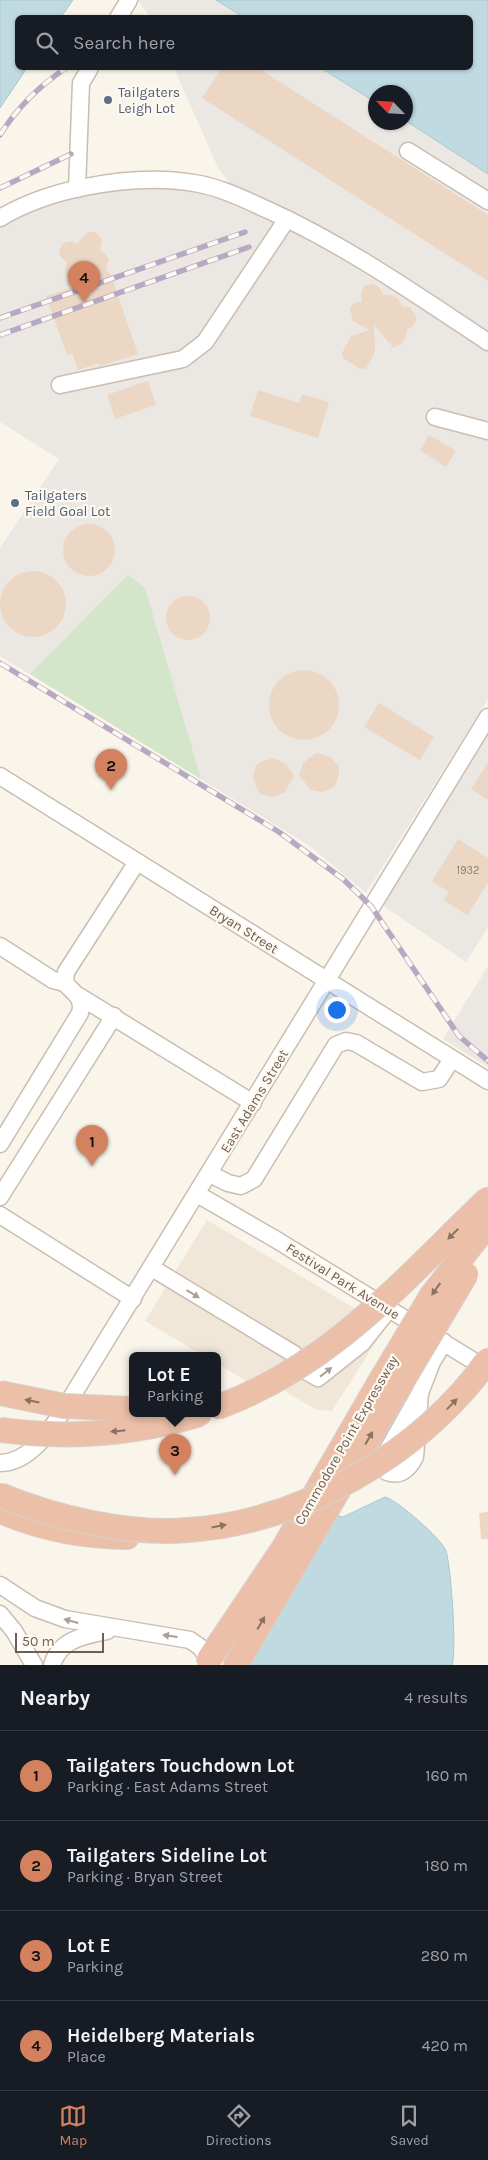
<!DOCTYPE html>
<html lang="en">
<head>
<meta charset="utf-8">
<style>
  body { margin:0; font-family:Karla,sans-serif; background:#242831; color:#f1f3f6 }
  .compass { position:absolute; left:368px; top:85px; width:45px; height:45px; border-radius:50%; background:#171b24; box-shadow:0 1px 4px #0004; rotate:295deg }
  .scale { position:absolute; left:15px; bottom:12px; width:89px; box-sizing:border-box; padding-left:5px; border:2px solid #715e50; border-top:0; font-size:14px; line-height:18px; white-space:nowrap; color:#715e50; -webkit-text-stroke:4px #fdf8f0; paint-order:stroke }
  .you { position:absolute; left:336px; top:1009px; width:18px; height:18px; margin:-12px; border:4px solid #fff; border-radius:50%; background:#1a73e8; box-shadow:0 0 0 8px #1a73e833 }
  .badge { display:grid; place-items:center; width:32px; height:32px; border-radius:50%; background:#d3815f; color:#111; font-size:16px; font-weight:700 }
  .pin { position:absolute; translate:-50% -41px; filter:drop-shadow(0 1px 2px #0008) }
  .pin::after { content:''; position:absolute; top:26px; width:18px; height:15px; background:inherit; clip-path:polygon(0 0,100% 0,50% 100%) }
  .popup { position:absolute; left:129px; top:1352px; width:92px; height:65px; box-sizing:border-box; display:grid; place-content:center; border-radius:8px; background:#171b24; filter:drop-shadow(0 1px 4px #0005); font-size:16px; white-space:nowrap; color:#9ea1a6 }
  .popup b { font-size:19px; color:#f1f3f6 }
  .popup::after { content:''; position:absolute; left:50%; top:100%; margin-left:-10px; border:10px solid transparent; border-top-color:#171b24 }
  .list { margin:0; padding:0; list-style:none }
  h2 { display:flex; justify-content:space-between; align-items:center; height:65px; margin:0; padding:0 20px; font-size:21px }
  h2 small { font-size:16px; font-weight:400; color:#9ea1a6 }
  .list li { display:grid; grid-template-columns:32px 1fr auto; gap:15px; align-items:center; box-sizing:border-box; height:90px; padding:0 20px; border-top:1px solid #363941 }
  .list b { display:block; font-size:19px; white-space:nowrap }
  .list p { margin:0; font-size:16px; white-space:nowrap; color:#9ea1a6 }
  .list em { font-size:16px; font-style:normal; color:#9ea1a6 }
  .icon { flex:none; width:28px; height:28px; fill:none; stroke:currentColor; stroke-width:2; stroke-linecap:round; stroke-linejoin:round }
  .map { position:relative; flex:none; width:488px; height:1665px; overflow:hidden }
  .search { position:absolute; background:#171b24; box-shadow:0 1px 4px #0004; left:15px; right:15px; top:15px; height:55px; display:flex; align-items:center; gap:12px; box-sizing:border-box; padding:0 18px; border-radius:8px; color:#9ea1a6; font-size:19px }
  .sheet { height:425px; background:#171b24 }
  nav { display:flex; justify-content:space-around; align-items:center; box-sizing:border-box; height:70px; border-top:1px solid #363941; background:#171b24; font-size:14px; color:#9ea1a6 }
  nav a { display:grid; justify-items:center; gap:2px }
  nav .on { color:#d3815f }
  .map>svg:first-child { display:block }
  .residential { fill:#f0e7d9 }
  .industrial { fill:#ebe7e2 }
  .green { fill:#d3e6c9 }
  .water { fill:#c0dae1; stroke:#a8c8d1 }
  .building { fill:#ecd7c5 }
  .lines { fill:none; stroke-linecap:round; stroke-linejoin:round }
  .minor-casing { stroke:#cbbdb1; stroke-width:19 }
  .highway-casing { stroke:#d7d2ce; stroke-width:26 }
  .minor { stroke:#fff; stroke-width:16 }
  .highway { stroke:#ecbfa9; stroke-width:24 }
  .rail-casing { stroke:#b8a9c3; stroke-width:5.5 }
  .rail { stroke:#fdf8f0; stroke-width:4; stroke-dasharray:11; stroke-linecap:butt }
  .highway-bridge-casing { stroke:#d7d2ce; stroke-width:26; stroke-linecap:butt }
  .highway-bridge { stroke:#ecbfa9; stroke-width:24 }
  .oneway { fill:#8a7162 }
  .oneway2 { fill:#aa9e96 }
  .service-dot { fill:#5c6f8a; stroke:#fdf8f0; stroke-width:2 }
  .labels { text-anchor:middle; stroke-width:4.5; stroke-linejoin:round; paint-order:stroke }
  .number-label { font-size:11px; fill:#907c6d }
  .service-label { font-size:14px; fill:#4e5e75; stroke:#fdf8f0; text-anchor:start }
  .street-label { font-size:14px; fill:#715e50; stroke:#fdf8f0 }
</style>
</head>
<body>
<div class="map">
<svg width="488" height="1665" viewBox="0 0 488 1665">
  <rect width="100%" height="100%" fill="#faf5ea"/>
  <!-- residential -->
  <polygon class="residential" points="207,1220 361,1312 358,1318 382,1332 332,1411 317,1410 269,1382 262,1391 218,1364 218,1356 204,1356 145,1321"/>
  <!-- industrial -->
  <g class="industrial">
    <polygon points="138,0 216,0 243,17 150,17"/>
    <polygon points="174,68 321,68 375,102 376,122 406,121 488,174 488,699 366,893 310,846 0,656 0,548 59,459 0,422 0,227 34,208 128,186 187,188 218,197 284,225 314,245 325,247 311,222 242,194 232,186 218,168"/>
    <polygon points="488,734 488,927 466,962 381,904"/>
    <polygon points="488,966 488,1067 443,1039"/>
  </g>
  <!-- green -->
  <polygon class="green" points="128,575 145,588 201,779 30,674"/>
  <!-- water -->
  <g class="water">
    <polygon points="0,0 73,0 61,17 18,18 18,68 27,68 0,108"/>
    <polygon points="216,0 488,0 488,174 406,121 406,92 376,92 375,102 321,68 470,68 470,18 243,17"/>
    <path d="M385,1497C396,1499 443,1540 446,1551C451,1566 457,1652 452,1665H247L334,1515L343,1517Z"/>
  </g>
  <!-- building -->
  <g class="building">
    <polygon points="222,68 258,68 488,215 488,281 202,98"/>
    <polygon points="88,232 95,232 102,239 100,249 109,259 106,270 114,278 114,284 138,354 100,366 99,363 78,370 72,353 67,355 46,296 74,287 65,273 66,262 59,255 60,249 63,243 70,241 77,244"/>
    <polygon points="372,284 379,287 383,295 392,295 398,299 402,306 410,307 417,318 413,326 407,329 406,336 401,344 391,348 392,342 390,344 374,325 375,351 369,364 365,369 359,368 343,358 342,353 351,336 369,330 353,321 350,308 354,303 362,302 361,294 364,286"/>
    <polygon points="148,381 156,405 115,419 107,395"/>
    <polygon points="258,390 299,403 302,394 329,402 318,438 250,416"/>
    <polygon points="429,435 456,451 446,467 420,450"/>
    <circle cx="89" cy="550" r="26"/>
    <circle cx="33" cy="604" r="33"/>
    <circle cx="188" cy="618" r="22"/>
    <circle cx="304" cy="705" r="35"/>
    <polygon points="379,703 434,737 420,760 364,727"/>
    <polygon points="316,753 331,757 339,767 339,774 335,786 323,792 311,790 299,775 303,763"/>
    <polygon points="274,758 286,764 294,776 284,793 272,797 261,794 257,789 253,778 256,766 261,762"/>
    <polygon points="488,762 488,800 471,789"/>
    <polygon points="458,839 488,858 488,882 468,915 443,900 449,892 432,881"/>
    <polygon points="488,1512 488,1539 481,1539 479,1513"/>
  </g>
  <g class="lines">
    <!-- minor casing -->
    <g class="minor-casing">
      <g id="minor">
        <polyline points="118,18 129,0"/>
        <polyline points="408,151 488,201"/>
        <polyline points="77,189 81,83 90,68"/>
        <path d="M0,218C27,202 54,193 85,187C120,180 158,177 194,183C220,187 244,199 268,210C347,246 415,294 488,342"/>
        <polyline points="60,385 183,359 205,342 287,219"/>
        <polyline points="435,417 488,431"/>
        <polyline points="0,776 488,1081"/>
        <polyline points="0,946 53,980 65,983"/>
        <polyline points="79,996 253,1103"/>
        <path d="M0,1144L80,1013C84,997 74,994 65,983L66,972L137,862"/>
        <polyline points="210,1174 228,1183 241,1186 254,1179 336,1045 346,1041 356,1043 422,1082 439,1079 452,1059"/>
        <polyline points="197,1194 275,1239 488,1370"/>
        <polyline points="0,1197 114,1016"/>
        <polyline points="0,1215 133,1299"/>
        <polyline points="152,1268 294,1354 304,1370 318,1378 362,1343 389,1309"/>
        <path d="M420,1393L415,1457C409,1469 400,1477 387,1472L381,1467L382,1460L420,1393L432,1362L444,1342"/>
        <path d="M0,1463C29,1463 49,1432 63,1411L488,717"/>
        <polyline points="0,1585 35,1608 65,1619 190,1640 200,1647 209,1659"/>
        <polyline points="0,1614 14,1631 34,1665"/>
        <path d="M52,1665C60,1639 83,1636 107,1631"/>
      </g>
    </g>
    <!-- highway casing -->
    <g class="highway-casing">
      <g id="highway">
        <path d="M0,1511C40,1528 84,1537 127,1537"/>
        <polyline points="209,1659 283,1549 378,1385"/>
        <polyline points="236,1665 394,1395"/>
      </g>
    </g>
    <!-- minor -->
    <use href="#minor" class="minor"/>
    <!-- highway -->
    <use href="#highway" class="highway"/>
    <!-- rail casing -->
    <g class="rail-casing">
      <g id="rail">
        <path d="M0,135C17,108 39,86 66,68"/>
        <polyline points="0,188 71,154"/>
        <polyline points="0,318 245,232"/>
        <polyline points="0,335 249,247"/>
        <polyline points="0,663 279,832 343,879 371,906 459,1036 488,1061"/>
      </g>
    </g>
    <!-- rail -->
    <use href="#rail" class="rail"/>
    <!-- highway-bridge casing -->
    <g class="highway-bridge-casing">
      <g id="highway-bridge">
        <polyline points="378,1385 432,1295 488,1224"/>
        <polyline points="0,1393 64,1406 132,1409"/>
        <polyline points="394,1395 466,1274"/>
        <path d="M218,1407C332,1365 402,1281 488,1199"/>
        <path d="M0,1430C67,1439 135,1434 200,1414"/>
        <path d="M0,1495C55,1518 128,1535 188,1530C303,1522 421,1453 488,1360"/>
      </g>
    </g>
    <!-- highway-bridge -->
    <use href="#highway-bridge" class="highway-bridge"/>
  </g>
  <!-- one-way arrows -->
  <defs><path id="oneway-solid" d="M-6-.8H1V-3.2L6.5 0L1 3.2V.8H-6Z" transform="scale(1.25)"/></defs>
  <g class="oneway">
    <use href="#oneway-solid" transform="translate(453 1234) rotate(135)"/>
    <use href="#oneway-solid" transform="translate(436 1289) rotate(125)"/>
    <use href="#oneway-solid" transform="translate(32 1401) rotate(-169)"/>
    <use href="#oneway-solid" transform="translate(452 1404) rotate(-46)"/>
    <use href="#oneway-solid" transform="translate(118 1431) rotate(174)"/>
    <use href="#oneway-solid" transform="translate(369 1438) rotate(-60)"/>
    <use href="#oneway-solid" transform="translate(219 1526) rotate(-11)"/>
    <use href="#oneway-solid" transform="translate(261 1623) rotate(-60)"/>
  </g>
  <g class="oneway2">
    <use href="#oneway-solid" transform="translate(193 1294) rotate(31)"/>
    <use href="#oneway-solid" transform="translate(326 1372) rotate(-38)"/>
    <use href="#oneway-solid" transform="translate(71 1621) rotate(-165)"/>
    <use href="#oneway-solid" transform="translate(170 1636) rotate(-172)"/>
  </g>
  <!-- markers -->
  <g class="service-dot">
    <circle cx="108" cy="100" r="5"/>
    <circle cx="15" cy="503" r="5"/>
  </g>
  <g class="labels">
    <!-- number labels -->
    <g class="number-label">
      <text x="468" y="874">1932</text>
    </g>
    <!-- service labels -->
    <g class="service-label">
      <text x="118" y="97">Tailgaters<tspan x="118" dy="16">Leigh Lot</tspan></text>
      <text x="25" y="500">Tailgaters<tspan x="25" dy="16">Field Goal Lot</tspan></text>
    </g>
    <!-- street labels -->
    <g class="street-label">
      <text transform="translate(244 929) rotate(32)" y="5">Bryan Street</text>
      <text transform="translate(254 1101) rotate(-59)" y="5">East Adams Street</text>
      <text transform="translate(343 1281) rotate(32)" y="5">Festival Park Avenue</text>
      <text transform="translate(346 1440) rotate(-60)" y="5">Commodore Point Expressway</text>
    </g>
  </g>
</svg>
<svg class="compass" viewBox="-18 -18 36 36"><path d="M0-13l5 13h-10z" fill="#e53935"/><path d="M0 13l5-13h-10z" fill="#9ea1a6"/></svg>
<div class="scale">50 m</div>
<div class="you"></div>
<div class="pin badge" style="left:92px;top:1166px">1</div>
<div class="pin badge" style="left:111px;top:790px">2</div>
<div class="pin badge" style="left:175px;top:1475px">3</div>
<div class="popup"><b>Lot E</b>Parking</div>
<div class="pin badge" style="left:84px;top:302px">4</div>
<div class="search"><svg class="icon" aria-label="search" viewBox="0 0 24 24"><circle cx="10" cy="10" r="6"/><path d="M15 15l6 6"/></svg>Search here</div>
</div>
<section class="sheet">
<h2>Nearby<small>4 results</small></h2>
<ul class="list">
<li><span class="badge">1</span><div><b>Tailgaters Touchdown Lot</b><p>Parking · East Adams Street</p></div><em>160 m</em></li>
<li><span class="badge">2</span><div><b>Tailgaters Sideline Lot</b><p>Parking · Bryan Street</p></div><em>180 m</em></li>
<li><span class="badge">3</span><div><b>Lot E</b><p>Parking</p></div><em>280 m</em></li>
<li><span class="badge">4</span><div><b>Heidelberg Materials</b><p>Place</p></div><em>420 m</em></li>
</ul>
</section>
<nav>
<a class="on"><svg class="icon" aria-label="map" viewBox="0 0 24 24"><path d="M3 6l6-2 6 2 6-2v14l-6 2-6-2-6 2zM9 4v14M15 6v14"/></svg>Map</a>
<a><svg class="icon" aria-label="directions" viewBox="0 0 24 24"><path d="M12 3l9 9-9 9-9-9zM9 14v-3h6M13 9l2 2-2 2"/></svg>Directions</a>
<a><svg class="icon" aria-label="saved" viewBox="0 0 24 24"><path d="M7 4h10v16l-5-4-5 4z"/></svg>Saved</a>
</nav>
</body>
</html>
